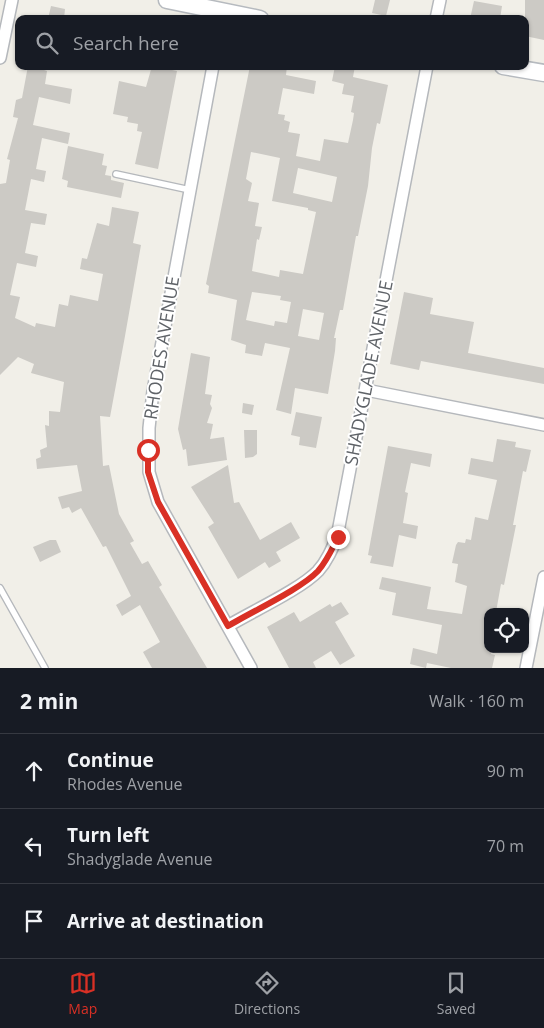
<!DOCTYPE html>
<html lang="en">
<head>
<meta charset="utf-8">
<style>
  body { margin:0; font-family:"Open Sans",sans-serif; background:#20242c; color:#f1f3f6 }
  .controls { position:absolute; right:15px; bottom:15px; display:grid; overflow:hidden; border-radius:10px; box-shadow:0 1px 4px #0004 }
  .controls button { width:45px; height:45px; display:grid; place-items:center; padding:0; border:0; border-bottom:1px solid #363941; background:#171b24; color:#f1f3f6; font:25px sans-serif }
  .stop { position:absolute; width:15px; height:15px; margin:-11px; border:4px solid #d93025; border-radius:50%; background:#fff }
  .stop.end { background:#d93025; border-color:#fff; box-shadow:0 1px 5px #0008 }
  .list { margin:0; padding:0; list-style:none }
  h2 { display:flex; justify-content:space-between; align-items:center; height:65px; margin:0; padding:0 20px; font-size:21px }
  h2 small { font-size:16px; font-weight:400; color:#9ea1a6 }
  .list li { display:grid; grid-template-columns:32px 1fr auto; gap:15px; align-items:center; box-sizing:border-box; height:75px; padding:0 20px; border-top:1px solid #363941 }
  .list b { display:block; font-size:19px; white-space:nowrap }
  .list p { margin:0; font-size:16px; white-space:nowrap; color:#9ea1a6 }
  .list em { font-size:16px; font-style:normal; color:#9ea1a6 }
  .icon { flex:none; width:28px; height:28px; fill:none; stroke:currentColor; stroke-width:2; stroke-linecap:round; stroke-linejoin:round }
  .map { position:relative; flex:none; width:544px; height:668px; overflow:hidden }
  .search { position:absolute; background:#171b24; box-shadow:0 1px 4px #0004; left:15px; right:15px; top:15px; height:55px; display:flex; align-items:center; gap:12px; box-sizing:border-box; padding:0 18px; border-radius:10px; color:#9ea1a6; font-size:19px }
  .sheet { height:290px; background:#171b24 }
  nav { display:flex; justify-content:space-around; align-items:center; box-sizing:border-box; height:70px; border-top:1px solid #363941; background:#171b24; font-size:14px; color:#9ea1a6 }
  nav a { display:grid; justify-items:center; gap:2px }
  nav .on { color:#d93025 }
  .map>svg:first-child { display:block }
  .building { fill:#cccac5; fill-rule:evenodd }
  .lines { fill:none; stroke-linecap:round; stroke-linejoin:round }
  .lane-casing { stroke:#b5b8bc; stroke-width:8 }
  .street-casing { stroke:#b5b8bc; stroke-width:14 }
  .secondary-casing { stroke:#b6babf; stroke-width:19 }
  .lane { stroke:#fff; stroke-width:5.5 }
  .street { stroke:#fff; stroke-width:11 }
  .secondary { stroke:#fff; stroke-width:16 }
  .route { stroke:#d93025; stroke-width:6 }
  .labels { text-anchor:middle; stroke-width:4; stroke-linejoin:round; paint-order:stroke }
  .street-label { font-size:18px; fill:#5f6368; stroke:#fff }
</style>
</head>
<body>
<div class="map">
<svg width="544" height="668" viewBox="0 0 544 668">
  <rect width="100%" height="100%" fill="#f1efe8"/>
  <!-- building -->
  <g class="building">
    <polygon points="375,0 390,0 386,16 372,13"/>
    <polygon points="525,0 544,0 544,40 525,36"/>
    <polygon points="474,1 502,6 500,19 470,19"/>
    <polygon points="51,6 65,9 64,19 48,19"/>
    <polygon points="28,66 45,66 44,70 47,71 45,84 72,89 70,104 39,97 33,125 70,133 68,144 42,138 36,169 46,171 44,182 31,179 25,210 47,214 45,225 31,223 25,253 38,256 36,267 17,263 10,295 20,297 15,318 35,327 36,323 55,327 59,304 68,306 70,295 98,301 103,274 80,269 82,258 87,259 97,223 109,226 112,207 139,212 133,243 141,245 125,336 110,417 100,416 103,466 109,465 119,514 134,541 130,543 142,564 148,561 162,585 159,587 207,668 152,668 143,652 160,642 140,605 122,616 116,605 131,596 106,546 103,547 81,508 72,513 69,507 62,509 58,497 82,491 77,465 37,469 36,459 41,457 40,450 47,447 45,425 49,426 49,411 60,412 64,382 31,373 34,364 18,357 0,375 0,184 6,183 10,160 7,159 18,118 13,117 16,100 22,98"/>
    <polygon points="152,66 177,71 158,169 135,164 142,132 137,131 138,124 127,122 128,117 113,114 119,81 146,87"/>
    <path d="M250,66H287L286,75L316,81L314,94L283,88L278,114L285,115L284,120L290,122L288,132L300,134L296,156L320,161L324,139L348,143L353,120L354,113L351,112L354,96L342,94L344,84L332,81L335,66H355L353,77L388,85L380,124L377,123L372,148L368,186L358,236H356L343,310H340L334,338H336L335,351L328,394L295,388L291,414L276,410L290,348L265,343L262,356L245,353L246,345L231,340L237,300L208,293L209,286L206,284ZM251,152L280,158L272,201L308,208V210L316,212L303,274L280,270L279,277L252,271L257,239L259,240L262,227L255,226L259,203L248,201L252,183L246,179ZM298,168L337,177L332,202L293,193ZM252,292L281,296L280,300L291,302L287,323L275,321L274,326L246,320ZM303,309L324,313L319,340L298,336Z"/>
    <polygon points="68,146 104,154 102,165 107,166 105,175 111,176 111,180 124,183 121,198 67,187 68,181 62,179"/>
    <polygon points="404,292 433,298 430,314 474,322 468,353 544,368 544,384 421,361 419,370 390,364"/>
    <polygon points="191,353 210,357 205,394 212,395 210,404 212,408 207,423 213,424 210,439 224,437 227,460 188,466 186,449 183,450 178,429"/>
    <polygon points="243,403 254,405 252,415 242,413"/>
    <polygon points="296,412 322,417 316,448 299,445 300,437 291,435"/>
    <polygon points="244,430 257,430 257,454 253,457 245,458"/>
    <polygon points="497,439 516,442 515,447 531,450 526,472 523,471 513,525 516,525 504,585 501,584 496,612 488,612 488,649 492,649 491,654 495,655 492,668 451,668 427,663 426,668 410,664 413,648 437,654 442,625 392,615 396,593 379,589 382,577 431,587 427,609 462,614 467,586 455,582 458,564 452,563 456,545 458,542 465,543 466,539 471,540 475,517 488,520 497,480 468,474 471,458 493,462"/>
    <polygon points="388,446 432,454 430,467 411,463 405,492 408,493 403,523 418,526 416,539 399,535 393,567 370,563 372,556 368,555"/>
    <polygon points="228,465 234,503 239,502 260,540 291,522 300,538 276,552 281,561 269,568 265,562 238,579 208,527 214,523 191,487"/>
    <polygon points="50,540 56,540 61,552 40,562 33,547"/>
    <polygon points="341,602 349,614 335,622 355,656 340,665 331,651 313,662 316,668 289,668 267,627 294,612 300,622 330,604 332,607"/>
  </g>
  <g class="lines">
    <!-- lane casing -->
    <g class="lane-casing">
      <g id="lane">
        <polyline points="116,174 190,190"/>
        <polyline points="0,588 45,668"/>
      </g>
    </g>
    <!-- street casing -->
    <g class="street-casing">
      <g id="street">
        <polyline points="436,19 440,0"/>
        <polyline points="0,58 12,0"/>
        <polyline points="213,66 153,391 149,428 149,472 158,502 251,668"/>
        <polyline points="366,390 544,425"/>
        <path d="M228,626C251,612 301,589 318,571C327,561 332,549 337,537L427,66"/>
        <polyline points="526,668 544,577"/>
      </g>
    </g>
    <!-- secondary casing -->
    <g class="secondary-casing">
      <g id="secondary">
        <polyline points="167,0 260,19"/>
        <polyline points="503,66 544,73"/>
      </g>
    </g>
    <!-- lane -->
    <use href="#lane" class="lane"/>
    <!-- street -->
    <use href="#street" class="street"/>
    <!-- secondary -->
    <use href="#secondary" class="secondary"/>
  </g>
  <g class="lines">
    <!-- route -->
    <path class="route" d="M148,450V472L158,502L228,626C251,612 301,589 318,571C327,561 332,549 338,537"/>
  </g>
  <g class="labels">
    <!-- street labels -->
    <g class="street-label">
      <text transform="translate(162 348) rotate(-81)" y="6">RHODES AVENUE</text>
      <text transform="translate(369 373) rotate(-79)" y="6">SHADYGLADE AVENUE</text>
    </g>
  </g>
</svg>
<div class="controls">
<button><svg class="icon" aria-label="locate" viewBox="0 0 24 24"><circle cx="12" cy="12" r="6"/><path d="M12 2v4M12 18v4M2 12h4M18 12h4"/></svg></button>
</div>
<div class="stop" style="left:148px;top:450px"></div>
<div class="stop end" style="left:338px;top:537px"></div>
<div class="search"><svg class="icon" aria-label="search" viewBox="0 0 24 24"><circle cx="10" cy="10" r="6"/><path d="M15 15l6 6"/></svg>Search here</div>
</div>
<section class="sheet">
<h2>2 min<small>Walk · 160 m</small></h2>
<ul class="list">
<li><svg class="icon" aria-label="ahead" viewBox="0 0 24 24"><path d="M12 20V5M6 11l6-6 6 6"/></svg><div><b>Continue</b><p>Rhodes Avenue</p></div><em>90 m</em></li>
<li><svg class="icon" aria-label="left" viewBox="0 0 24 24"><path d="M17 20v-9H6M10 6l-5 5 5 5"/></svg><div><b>Turn left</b><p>Shadyglade Avenue</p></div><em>70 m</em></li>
<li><svg class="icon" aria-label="arrive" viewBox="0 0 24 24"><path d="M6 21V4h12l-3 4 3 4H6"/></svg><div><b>Arrive at destination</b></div></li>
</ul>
</section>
<nav>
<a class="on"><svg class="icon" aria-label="map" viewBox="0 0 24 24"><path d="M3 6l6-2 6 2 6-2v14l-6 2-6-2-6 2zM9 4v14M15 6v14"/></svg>Map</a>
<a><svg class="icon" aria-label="directions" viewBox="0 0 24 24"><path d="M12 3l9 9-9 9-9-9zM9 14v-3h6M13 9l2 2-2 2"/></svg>Directions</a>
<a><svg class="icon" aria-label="saved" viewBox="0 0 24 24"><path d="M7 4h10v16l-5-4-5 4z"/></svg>Saved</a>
</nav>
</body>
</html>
